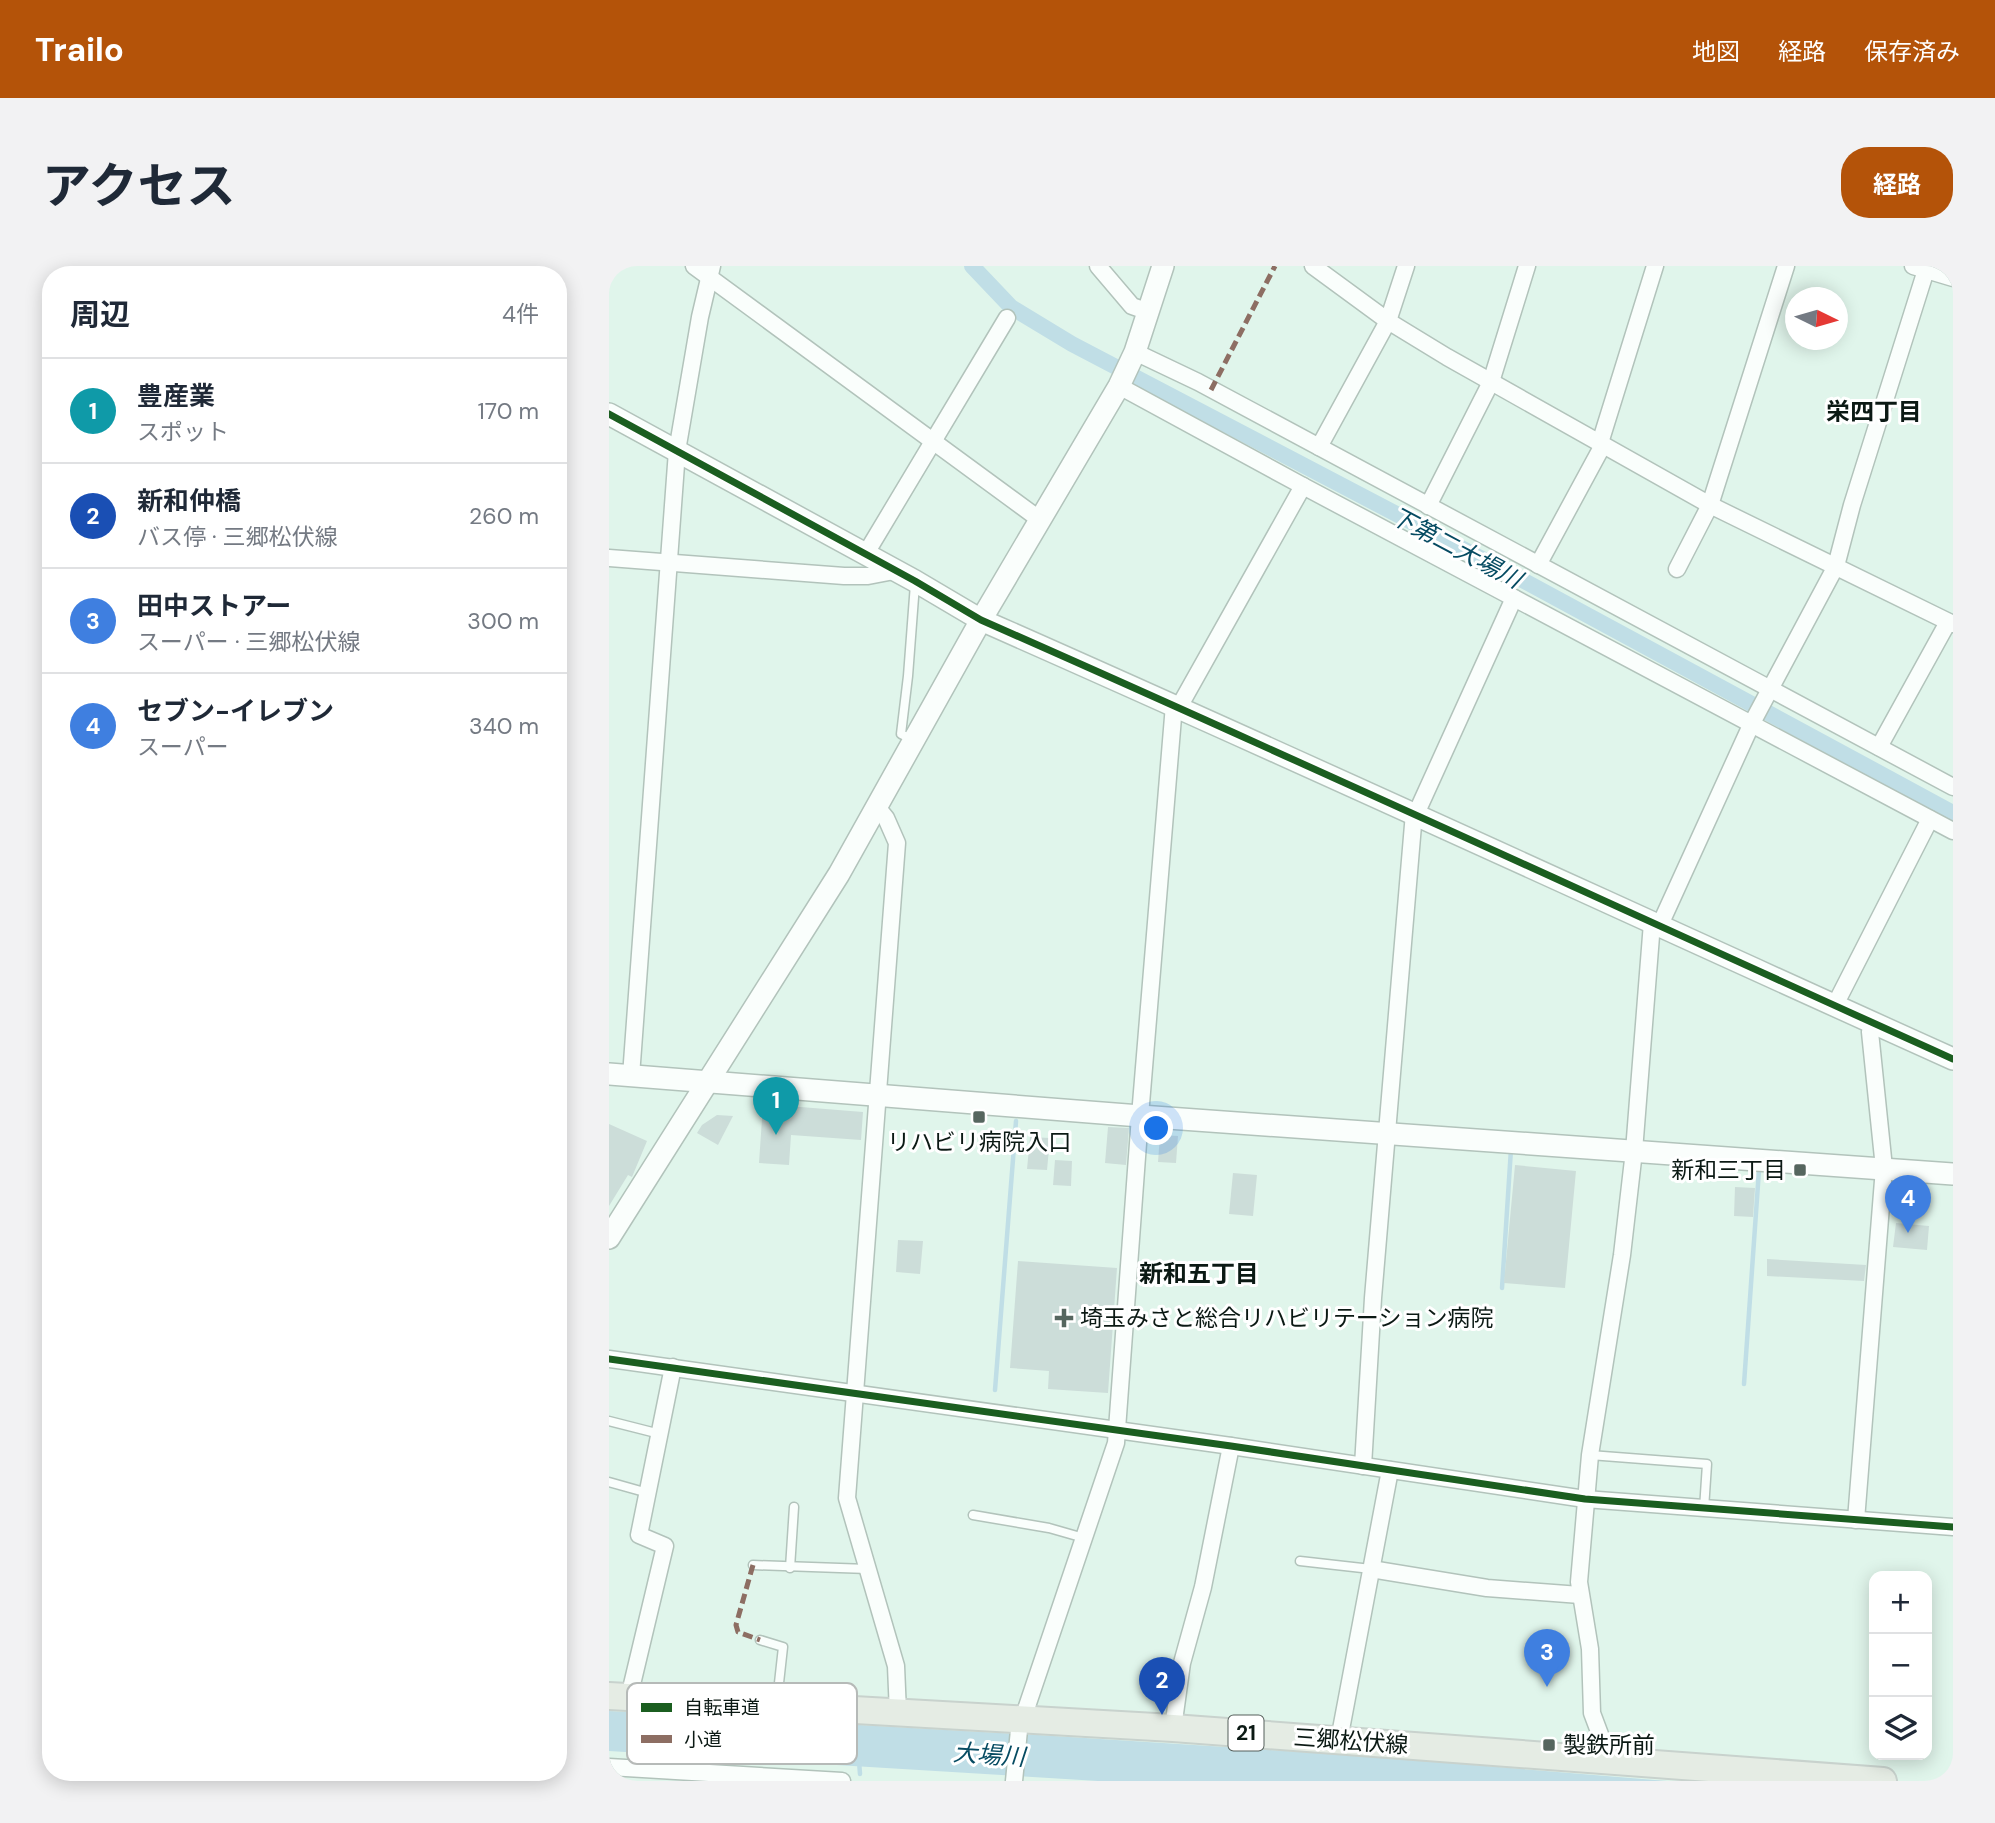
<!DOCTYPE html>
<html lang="ja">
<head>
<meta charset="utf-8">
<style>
  body { margin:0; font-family:"DM Sans","Noto Sans JP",sans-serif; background:#f2f2f3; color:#1f2937 }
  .controls { position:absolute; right:21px; bottom:21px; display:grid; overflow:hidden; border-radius:14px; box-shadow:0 4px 18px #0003 }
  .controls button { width:63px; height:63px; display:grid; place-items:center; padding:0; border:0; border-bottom:2px solid #e0e1e3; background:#fff; color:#1f2937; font:35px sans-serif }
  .compass { position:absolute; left:1176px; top:21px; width:63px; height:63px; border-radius:50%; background:#fff; box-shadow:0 4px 18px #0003; rotate:95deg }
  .you { position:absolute; left:548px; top:863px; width:24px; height:24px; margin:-18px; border:5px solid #fff; border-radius:50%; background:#1a73e8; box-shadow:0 0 0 10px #1a73e833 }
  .badge { display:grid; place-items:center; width:46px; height:46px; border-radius:50%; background:#b45309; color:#fff; font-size:23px; font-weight:700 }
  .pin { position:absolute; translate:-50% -58px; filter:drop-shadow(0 2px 4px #0008) }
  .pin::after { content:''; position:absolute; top:37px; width:24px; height:21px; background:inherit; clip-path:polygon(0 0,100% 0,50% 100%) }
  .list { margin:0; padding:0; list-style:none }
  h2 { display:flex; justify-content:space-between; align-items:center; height:91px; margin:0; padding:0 28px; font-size:30px }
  h2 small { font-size:23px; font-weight:400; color:#747a83 }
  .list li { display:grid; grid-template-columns:46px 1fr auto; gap:21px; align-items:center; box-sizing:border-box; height:105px; padding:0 28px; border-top:2px solid #e0e1e3 }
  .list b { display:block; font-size:26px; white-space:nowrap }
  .list p { margin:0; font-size:23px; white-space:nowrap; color:#747a83 }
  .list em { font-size:23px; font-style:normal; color:#747a83 }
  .icon { flex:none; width:38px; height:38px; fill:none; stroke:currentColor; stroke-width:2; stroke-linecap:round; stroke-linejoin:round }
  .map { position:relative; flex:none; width:1344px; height:1515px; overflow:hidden; border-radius:28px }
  header { display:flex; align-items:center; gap:42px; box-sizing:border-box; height:98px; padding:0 35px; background:#b45309; color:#fff }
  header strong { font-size:33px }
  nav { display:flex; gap:38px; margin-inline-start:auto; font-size:24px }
  .intro { display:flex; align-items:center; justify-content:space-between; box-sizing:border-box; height:168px; padding:0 42px }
  h1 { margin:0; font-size:49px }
  .button { padding:18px 32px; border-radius:28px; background:#b45309; color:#fff; font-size:24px; font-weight:700 }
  main { display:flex; gap:42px; padding:0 42px }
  aside { flex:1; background:#fff; border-radius:28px; box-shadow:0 4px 18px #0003 }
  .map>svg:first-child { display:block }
  .water { fill:#c0dee6 }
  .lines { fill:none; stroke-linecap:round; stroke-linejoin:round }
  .stream { stroke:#c0dee6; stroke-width:4.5 }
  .canal { stroke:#c0dee6; stroke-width:16 }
  .building { fill:#ccddd9 }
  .service-casing { stroke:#b2c3bb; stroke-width:11 }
  .minor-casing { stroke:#b2c3bb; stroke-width:19 }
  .tertiary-casing { stroke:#b2c3bb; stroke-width:24 }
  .primary-casing { stroke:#c8d2cd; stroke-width:30 }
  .service { stroke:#fafefc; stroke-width:8 }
  .minor { stroke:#fafefc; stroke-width:16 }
  .tertiary { stroke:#fafefc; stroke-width:21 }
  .primary { stroke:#e5ece4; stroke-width:26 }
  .quiet { stroke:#8d6e63; stroke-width:5; stroke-dasharray:10 5; stroke-linecap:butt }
  .cycleway-casing { stroke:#fff; stroke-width:11 }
  .cycleway { stroke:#1b5e20; stroke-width:7 }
  .poi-dot { fill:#56665f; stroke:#fff; stroke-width:2.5 }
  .labels { text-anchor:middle; stroke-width:6; stroke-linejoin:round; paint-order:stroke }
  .shield { fill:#fff; stroke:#545e5a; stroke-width:2 }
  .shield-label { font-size:21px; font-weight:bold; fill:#0b1914 }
  .poi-label { font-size:23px; fill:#0b1914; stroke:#fff; text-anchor:start }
  .street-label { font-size:23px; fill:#0b1914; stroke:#fff }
  .neighbourhood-label { font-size:24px; font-weight:bold; fill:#0b1914; stroke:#fff }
  .water-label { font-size:24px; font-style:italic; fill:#064b62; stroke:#fff }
  .key { fill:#fff; stroke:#b6bab8; stroke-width:2 }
  .key-label { font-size:19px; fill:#0b1914 }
</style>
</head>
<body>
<header>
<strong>Trailo</strong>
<nav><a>地図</a><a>経路</a><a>保存済み</a></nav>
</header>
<div class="intro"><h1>アクセス</h1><a class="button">経路</a></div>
<main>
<aside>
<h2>周辺<small>4件</small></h2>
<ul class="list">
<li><span class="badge" style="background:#0f9aa8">1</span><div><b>豊産業</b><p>スポット</p></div><em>170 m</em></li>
<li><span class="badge" style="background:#1a4fb4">2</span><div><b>新和仲橋</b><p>バス停 · 三郷松伏線</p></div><em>260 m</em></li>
<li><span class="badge" style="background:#3f7fe0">3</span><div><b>田中ストアー</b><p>スーパー · 三郷松伏線</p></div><em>300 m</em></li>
<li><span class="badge" style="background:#3f7fe0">4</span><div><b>セブン-イレブン</b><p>スーパー</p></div><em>340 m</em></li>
</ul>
</aside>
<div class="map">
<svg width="1344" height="1515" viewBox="0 0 1344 1515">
  <rect width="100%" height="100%" fill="#e0f5eb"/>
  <!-- water -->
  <polygon class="water" points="0,1445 429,1469 756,1490 1058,1515 489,1515 0,1485"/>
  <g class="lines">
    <!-- stream -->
    <g class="stream">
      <polyline points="893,1022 902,883"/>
      <polyline points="1135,1118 1150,904"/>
      <polyline points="386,1124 407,855"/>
      <polyline points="250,1495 251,1508"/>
    </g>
    <!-- canal -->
    <polyline class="canal" points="363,0 402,41 463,78 919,317 1344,547"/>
  </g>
  <!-- building -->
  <g class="building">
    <polygon points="154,838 254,846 252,874 182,869 180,899 150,897"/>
    <polygon points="108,849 124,850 109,879 88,867 93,859"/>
    <polygon points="0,858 38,875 23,911 19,909 0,940"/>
    <polygon points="499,861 520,862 517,899 496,897"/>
    <polygon points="551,869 569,870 567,897 549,896"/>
    <polygon points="421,871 441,872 438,904 418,903"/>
    <polygon points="446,894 463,895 462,920 444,919"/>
    <polygon points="906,899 967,905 956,1022 895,1017"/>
    <polygon points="624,907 648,909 644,950 620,948"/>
    <polygon points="1126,921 1146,922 1144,951 1125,950"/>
    <polygon points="1287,957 1320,960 1318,984 1284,981"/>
    <polygon points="289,974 314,975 311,1008 287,1006"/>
    <polygon points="1158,993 1257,999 1255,1015 1158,1010"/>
    <polygon points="409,995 508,1002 499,1127 439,1123 440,1105 401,1102"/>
  </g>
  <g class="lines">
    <!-- service casing -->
    <g class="service-casing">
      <g id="service">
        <polyline points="302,473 292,468 299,410 306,318"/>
        <polyline points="0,1155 51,1168"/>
        <polyline points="981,1189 1098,1198 1095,1243"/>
        <polyline points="0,1216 39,1227"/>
        <polyline points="364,1249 440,1262 475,1272"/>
        <polyline points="691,1295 762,1303"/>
        <polyline points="144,1299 259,1303"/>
        <polyline points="181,1302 185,1241"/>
        <polyline points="151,1374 174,1381 168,1435"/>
      </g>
    </g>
    <!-- minor casing -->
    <g class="minor-casing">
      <g id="minor">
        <polyline points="85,0 430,253"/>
        <polyline points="489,0 523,40 540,46"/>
        <polyline points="704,0 779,55 838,91 1101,239 1344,358"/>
        <polyline points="1304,0 1344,12"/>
        <polyline points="526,86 589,116 1344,521"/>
        <polyline points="510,120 694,220 1344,565"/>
        <polyline points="991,177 1046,0"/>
        <polyline points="710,181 779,55 797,0"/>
        <polyline points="819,240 882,116 918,0"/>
        <polyline points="256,289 398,52"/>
        <polyline points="0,292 235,310 259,310 285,305"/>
        <polyline points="929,299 994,179"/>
        <polyline points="1068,303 1101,239 1177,0"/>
        <polyline points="570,441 694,220"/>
        <polyline points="1270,481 1339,356"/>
        <polyline points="268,541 277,552 288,577 238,1232 287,1400 289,1447"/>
        <polyline points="807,548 905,332"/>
        <polyline points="1050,661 1143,457 1227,300 1243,239 1317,4"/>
        <polyline points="1226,739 1321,553"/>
        <polyline points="22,810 68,185 91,51 103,0"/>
        <polyline points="0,1093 622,1180 976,1233 1344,1261"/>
        <polyline points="754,1200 764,1032 805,547"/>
        <polyline points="1247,1254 1275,902 1261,766 1263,756"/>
        <polyline points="762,1303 878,1322 971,1329"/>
        <polyline points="20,1431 56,1280 30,1269 64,1101"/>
        <polyline points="564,1462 573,1397 594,1321 622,1180"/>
        <polyline points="730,1474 781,1204"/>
        <polyline points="994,1494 995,1479 983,1447 981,1383 970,1316 981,1189 1013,989 1025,885 1043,657"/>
        <polyline points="0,1501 233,1515"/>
        <polyline points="405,1515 410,1464 507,1177 531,850 565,439"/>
      </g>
    </g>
    <!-- tertiary casing -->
    <g class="tertiary-casing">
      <g id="tertiary">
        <path d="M0,148L306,315L372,354C697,497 1020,647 1344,793"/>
        <polyline points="0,808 531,850 1344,908"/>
        <polyline points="0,972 230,608 372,354 510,120 526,86 554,0"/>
      </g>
    </g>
    <!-- primary casing -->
    <g class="primary-casing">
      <polyline id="primary" points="0,1430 564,1462 1274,1515"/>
    </g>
    <!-- service -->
    <use href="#service" class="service"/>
    <!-- minor -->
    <use href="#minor" class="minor"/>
    <!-- tertiary -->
    <use href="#tertiary" class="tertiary"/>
    <!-- primary -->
    <use href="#primary" class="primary"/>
    <!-- quiet -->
    <g class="quiet">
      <polyline points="602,124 666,0"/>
      <polyline points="144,1299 127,1359 129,1366 151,1374"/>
    </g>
    <!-- cycleway casing -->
    <g class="cycleway-casing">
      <g id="cycleway">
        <path d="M0,148L306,315L372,354C697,497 1020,647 1344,793"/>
        <polyline points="0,1093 622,1180 976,1233 1344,1261"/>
      </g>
    </g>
    <!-- cycleway -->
    <use href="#cycleway" class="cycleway"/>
  </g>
  <!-- markers -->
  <g class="poi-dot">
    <rect x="363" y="844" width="14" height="14" rx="3.5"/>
    <rect x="1184" y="897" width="14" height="14" rx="3.5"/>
    <path d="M451.5 1041.5h7v7h7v7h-7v7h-7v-7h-7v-7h7z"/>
    <rect x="933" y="1472" width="14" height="14" rx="3.5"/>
  </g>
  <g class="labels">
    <!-- shield labels -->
    <rect class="shield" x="619.5" y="1449.5" width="35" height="35" rx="5"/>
    <g class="shield-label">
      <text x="637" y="1474">21</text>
    </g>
    <!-- poi labels -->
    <g class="poi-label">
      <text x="370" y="884" text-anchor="middle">リハビリ病院入口</text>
      <text x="1177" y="912" text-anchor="end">新和三丁目</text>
      <text x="471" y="1060">埼玉みさと総合リハビリテーション病院</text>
      <text x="954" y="1487">製鉄所前</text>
    </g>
    <!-- street labels -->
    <g class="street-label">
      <text transform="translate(742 1475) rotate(4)" y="8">三郷松伏線</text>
    </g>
    <!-- neighbourhood labels -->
    <g class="neighbourhood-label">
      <text x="1265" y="154">栄四丁目</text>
      <text x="590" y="1016">新和五丁目</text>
    </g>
    <!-- water labels -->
    <g class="water-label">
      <text transform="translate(847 282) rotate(28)" y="8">下第二大場川</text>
      <text transform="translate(380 1489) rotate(4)" y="8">大場川</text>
    </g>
  </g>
  <!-- legend -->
  <rect x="18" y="1417" width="230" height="81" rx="10" class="key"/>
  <rect x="32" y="1437" width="31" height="9" fill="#1b5e20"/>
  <rect x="32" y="1469" width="31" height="8" fill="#8d6e63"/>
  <g class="key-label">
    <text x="75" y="1448">自転車道</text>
    <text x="75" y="1480">小道</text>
  </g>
</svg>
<div class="controls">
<button>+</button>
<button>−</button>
<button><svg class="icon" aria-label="layers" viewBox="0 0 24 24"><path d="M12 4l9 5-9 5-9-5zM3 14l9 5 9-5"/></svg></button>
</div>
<svg class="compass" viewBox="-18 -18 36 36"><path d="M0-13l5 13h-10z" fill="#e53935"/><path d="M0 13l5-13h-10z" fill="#747a83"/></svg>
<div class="you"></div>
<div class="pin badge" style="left:167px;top:869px;background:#0f9aa8">1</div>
<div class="pin badge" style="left:553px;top:1449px;background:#1a4fb4">2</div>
<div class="pin badge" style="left:938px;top:1421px;background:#3f7fe0">3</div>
<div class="pin badge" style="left:1299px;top:967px;background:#3f7fe0">4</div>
</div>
</main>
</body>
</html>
